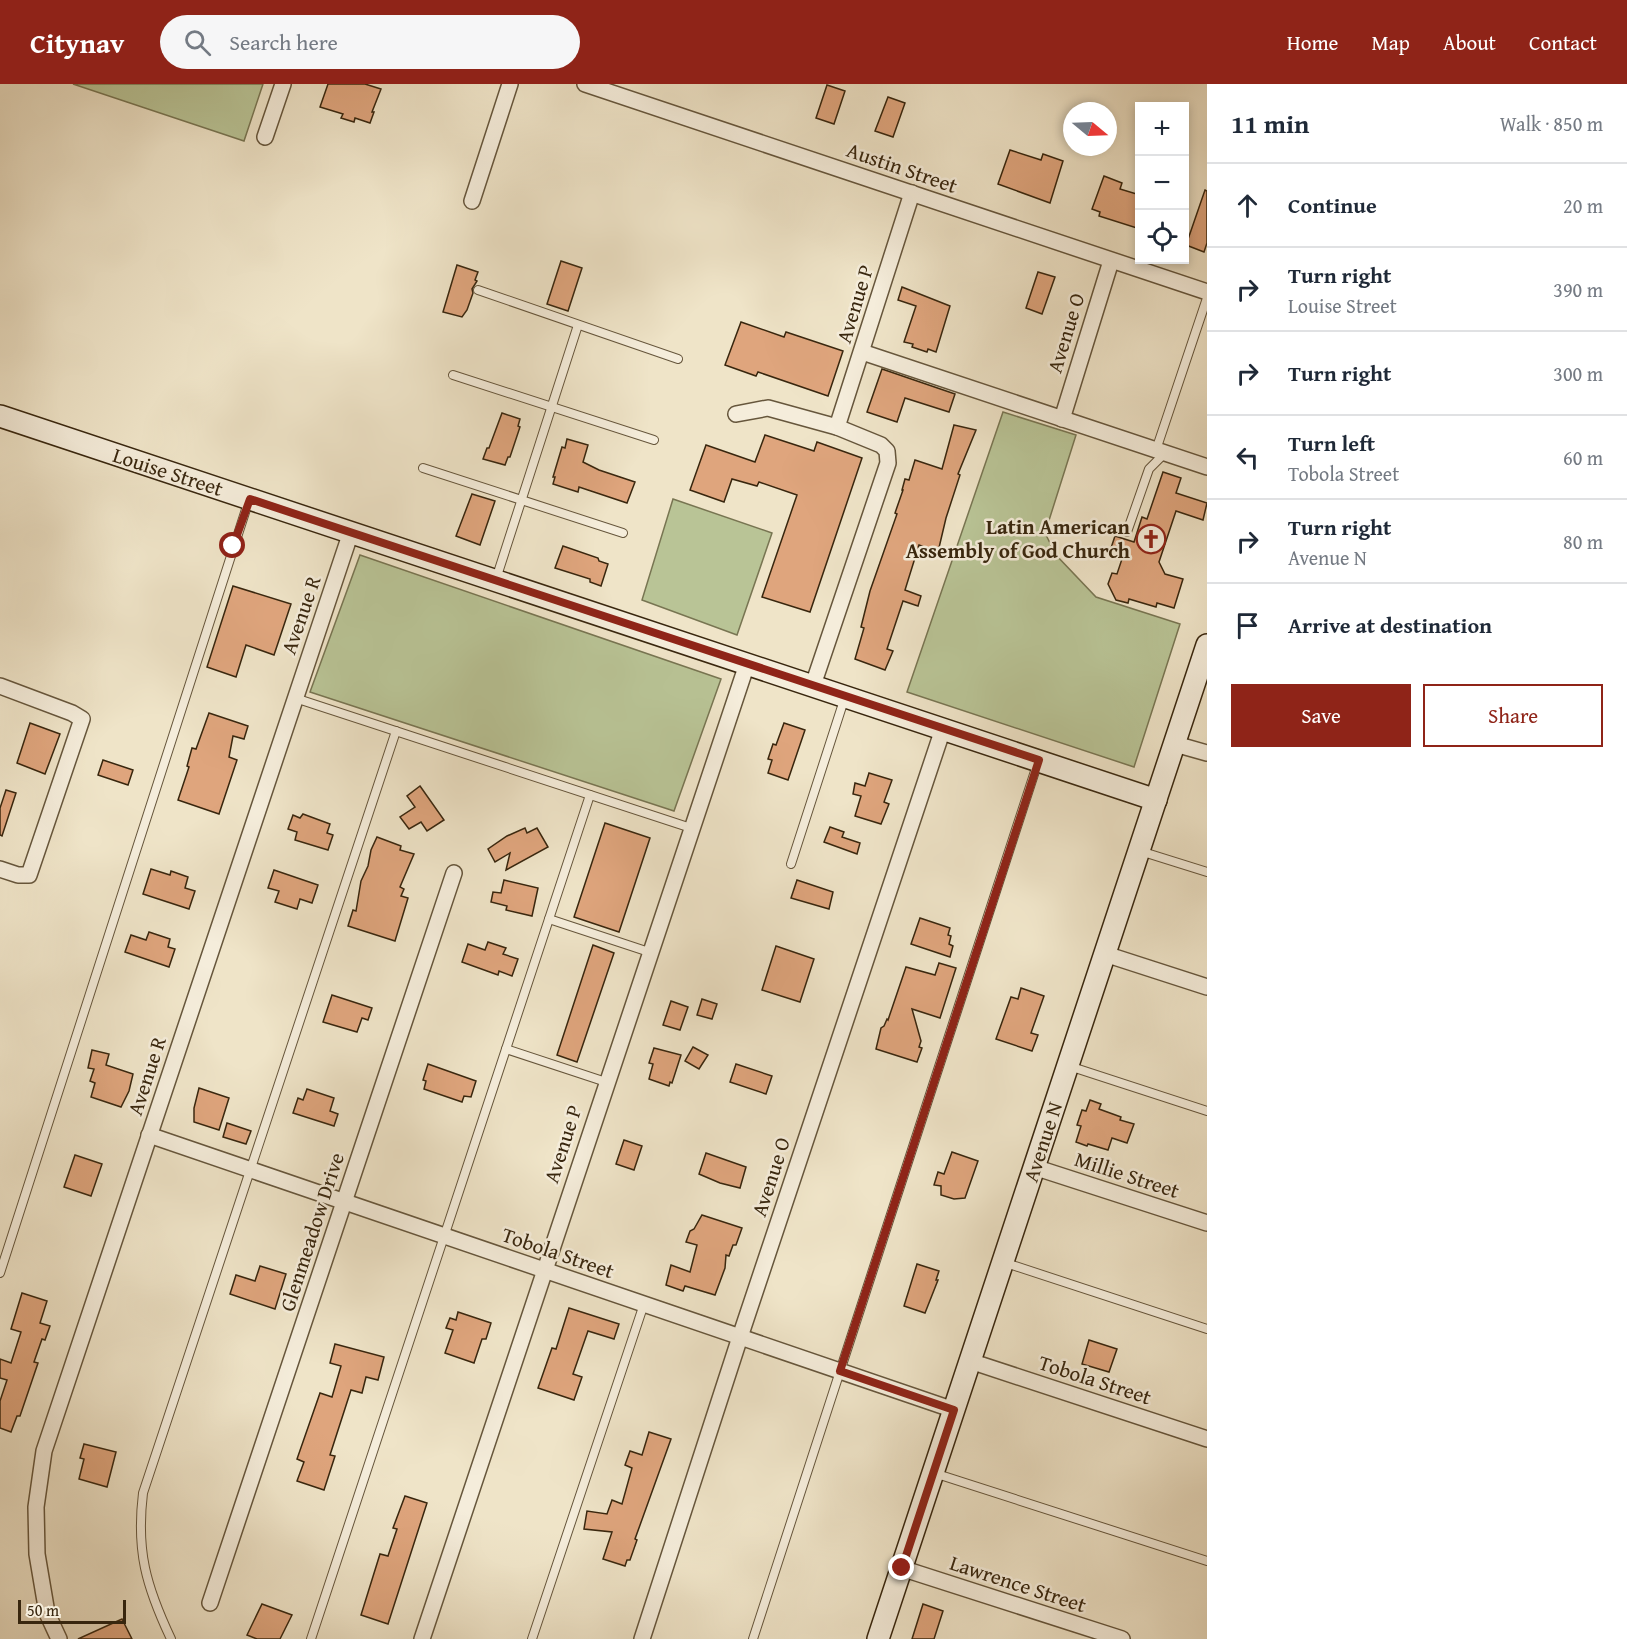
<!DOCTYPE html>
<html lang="en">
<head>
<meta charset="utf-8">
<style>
  body { margin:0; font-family:"Gentium Book Plus",serif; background:#f6f6f7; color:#1f2937 }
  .controls { position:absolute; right:18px; top:18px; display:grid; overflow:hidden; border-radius:0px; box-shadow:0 3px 9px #0003 }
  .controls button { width:54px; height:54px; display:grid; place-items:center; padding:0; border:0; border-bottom:2px solid #e0e1e3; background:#fff; color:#1f2937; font:30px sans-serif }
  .compass { position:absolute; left:1063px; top:18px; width:54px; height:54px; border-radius:50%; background:#fff; box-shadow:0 3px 9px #0003; rotate:109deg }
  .scale { position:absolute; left:18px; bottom:15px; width:108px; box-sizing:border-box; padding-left:6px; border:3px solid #38260e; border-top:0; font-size:16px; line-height:21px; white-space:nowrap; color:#38260e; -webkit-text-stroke:4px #f5eddb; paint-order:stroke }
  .stop { position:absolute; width:18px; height:18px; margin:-14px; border:4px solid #8f2418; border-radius:50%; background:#fff }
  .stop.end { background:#8f2418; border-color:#fff; box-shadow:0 2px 6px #0008 }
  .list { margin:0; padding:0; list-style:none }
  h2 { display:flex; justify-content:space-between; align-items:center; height:78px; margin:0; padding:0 24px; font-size:26px }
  h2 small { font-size:20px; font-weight:400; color:#747a83 }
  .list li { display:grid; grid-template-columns:39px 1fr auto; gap:18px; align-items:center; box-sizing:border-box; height:84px; padding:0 24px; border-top:2px solid #e0e1e3 }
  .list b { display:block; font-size:22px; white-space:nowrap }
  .list p { margin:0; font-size:20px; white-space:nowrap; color:#747a83 }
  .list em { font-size:20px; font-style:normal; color:#747a83 }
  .actions { display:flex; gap:12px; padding:18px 24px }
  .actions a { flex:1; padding:14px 0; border:2px solid #8f2418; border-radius:0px; text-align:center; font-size:21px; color:#8f2418 }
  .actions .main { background:#8f2418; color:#fff }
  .icon { flex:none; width:33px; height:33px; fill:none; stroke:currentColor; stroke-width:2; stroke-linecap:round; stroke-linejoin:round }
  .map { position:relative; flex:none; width:1207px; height:1555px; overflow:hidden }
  header { display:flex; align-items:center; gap:36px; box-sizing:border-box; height:84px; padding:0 30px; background:#8f2418; color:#fff }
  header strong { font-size:28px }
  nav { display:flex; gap:33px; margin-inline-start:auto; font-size:21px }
  .search { width:420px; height:54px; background:#f6f6f7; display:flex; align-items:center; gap:15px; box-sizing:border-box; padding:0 21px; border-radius:33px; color:#747a83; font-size:22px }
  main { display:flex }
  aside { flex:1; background:#fff }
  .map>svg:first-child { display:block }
  .green { fill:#b9c496; stroke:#787552; stroke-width:1.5 }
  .building { fill:#dfa57d; stroke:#38260e; stroke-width:1.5 }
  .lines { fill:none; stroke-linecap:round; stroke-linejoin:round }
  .lane-casing { stroke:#66563c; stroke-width:10 }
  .street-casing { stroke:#66563c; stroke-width:18 }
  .secondary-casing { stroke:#38260e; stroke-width:24 }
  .lane { stroke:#f5eddb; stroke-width:8 }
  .street { stroke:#f5eddb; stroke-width:15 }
  .secondary { stroke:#f5eddb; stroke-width:21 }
  .route { stroke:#8f2418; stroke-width:8 }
  .labels { text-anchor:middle; stroke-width:5; stroke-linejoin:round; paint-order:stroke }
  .street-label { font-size:21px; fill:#38260e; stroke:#f5eddb }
  .poi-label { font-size:21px; font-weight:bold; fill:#38260e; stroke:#f5eddb; text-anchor:end }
</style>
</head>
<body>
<header>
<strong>Citynav</strong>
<div class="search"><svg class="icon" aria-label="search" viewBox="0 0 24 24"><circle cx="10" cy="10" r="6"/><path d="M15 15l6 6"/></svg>Search here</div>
<nav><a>Home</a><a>Map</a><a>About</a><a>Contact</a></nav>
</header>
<main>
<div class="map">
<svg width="1207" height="1555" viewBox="0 0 1207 1555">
  <rect width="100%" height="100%" fill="#efe4c8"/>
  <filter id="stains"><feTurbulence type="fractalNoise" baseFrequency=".00333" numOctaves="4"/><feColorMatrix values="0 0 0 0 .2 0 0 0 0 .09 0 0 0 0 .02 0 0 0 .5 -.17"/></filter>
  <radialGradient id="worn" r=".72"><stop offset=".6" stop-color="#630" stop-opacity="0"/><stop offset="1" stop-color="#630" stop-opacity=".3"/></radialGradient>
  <!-- green -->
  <g class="green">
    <polygon points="73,0 263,0 244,57"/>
    <polygon points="1003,328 1076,351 1045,449 1056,471 1096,513 1180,540 1134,683 907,608"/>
    <polygon points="673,415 772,449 737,551 642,516"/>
    <polygon points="360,471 721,595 674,727 310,608"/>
  </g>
  <!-- building -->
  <g class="building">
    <polygon points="328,0 365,0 381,5 372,28 374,28 370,39 355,34 354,38 341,34 343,30 320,23"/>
    <polygon points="827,1 845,7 834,40 816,34"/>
    <polygon points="888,13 905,19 893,53 875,47"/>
    <polygon points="1010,66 1041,76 1043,70 1063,77 1050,119 998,100"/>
    <polygon points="1104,92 1122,99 1120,105 1140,111 1140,145 1099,132 1100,128 1092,125"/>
    <polygon points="1205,106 1207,107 1207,159 1204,168 1186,161"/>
    <polygon points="561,177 582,184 568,227 547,220"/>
    <polygon points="457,181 478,188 475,196 477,197 472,205 473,209 467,226 462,233 443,228"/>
    <polygon points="1038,188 1055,193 1042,230 1026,224"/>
    <polygon points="902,203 950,222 936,268 928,265 927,268 912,263 913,260 904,258 916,222 898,216"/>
    <polygon points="741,238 784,253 786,248 843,267 828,312 758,288 756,292 725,281"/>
    <polygon points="882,285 955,310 949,328 905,314 897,338 867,328"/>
    <polygon points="502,329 520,335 518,342 520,343 510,373 508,373 505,381 483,375 487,364 489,364"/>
    <polygon points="954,341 976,346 958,390 960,391 946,434 938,468 919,461 905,506 921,512 918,522 903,517 887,565 893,567 885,586 855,575 864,544 861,543 870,507 897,430 895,429 903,406 902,406 905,395 909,396 915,376 942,385"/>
    <polygon points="765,351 814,367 817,358 862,374 810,528 762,513 797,411 759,398 757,402 732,395 724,418 690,406 706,361 755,378"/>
    <polygon points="567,355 588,361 583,378 599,386 635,398 627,419 579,403 578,408 553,400 555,393 553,393 562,363 565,364"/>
    <polygon points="1163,388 1181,394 1176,409 1207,419 1203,436 1176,427 1159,478 1165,490 1183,495 1174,524 1157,519 1156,523 1129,515 1128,519 1116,516 1108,500 1112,489 1117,490 1124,469 1111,464 1115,452 1134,458 1142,433 1147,435"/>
    <polygon points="472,410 495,417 480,461 456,452"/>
    <polygon points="563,462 598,474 599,477 608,480 601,502 590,498 590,495 555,484"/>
    <polygon points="233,502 291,520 274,571 246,561 236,593 207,583"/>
    <polygon points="209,629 248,642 244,655 233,652 229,673 237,676 219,730 178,716 189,683 187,682 192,664 196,665"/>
    <polygon points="30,639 60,650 45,690 17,679"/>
    <polygon points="784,639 805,646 788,696 768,689 772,676 768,675 773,660 776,661"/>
    <polygon points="103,676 133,686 128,701 98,691"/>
    <polygon points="869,689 892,696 884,718 889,720 881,740 855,732 861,712 853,710 855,699 865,702"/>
    <polygon points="420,702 444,736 427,747 421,738 409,745 400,733 415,723 407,712"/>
    <polygon points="6,706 16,709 2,752 0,751 0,724"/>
    <polygon points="303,730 330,740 327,749 333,751 328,766 295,756 297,748 288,745 293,731 300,734"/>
    <polygon points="605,739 650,754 619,848 574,833"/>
    <polygon points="830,743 844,748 842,753 860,759 857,770 824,758"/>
    <polygon points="525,744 527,749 537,744 548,763 506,786 510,769 495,778 488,765 507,752"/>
    <polygon points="377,753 401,762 400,766 414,770 400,803 404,805 401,812 408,814 395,857 348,842 353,826 356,827 361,797 368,782 371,766"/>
    <polygon points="151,785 170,791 171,787 188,793 185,804 195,807 189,825 143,810"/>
    <polygon points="274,786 318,801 312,819 300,815 297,825 275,818 279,807 268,804"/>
    <polygon points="504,796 538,804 532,832 506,826 507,822 491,818 493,808 501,809"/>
    <polygon points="797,796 833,808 829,825 791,814"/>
    <polygon points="920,834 950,844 948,851 951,852 949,860 953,862 950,873 911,860"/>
    <polygon points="149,848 170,855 168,863 175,865 169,883 125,868 131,851 146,856"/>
    <polygon points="488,858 506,864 503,870 518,875 512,892 499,887 498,891 462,878 468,860 485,866"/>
    <polygon points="593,861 614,869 577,978 557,971"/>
    <polygon points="776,862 814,875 800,918 762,906"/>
    <polygon points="939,879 956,884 940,934 912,925 921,957 919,963 922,964 917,978 876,965 881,944 884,942 887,935 888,936 906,883 935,891"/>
    <polygon points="1021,904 1044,912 1031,949 1038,951 1032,967 996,955 1011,913 1018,915"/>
    <polygon points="332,911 372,924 368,936 362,934 357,948 323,938"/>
    <polygon points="702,915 717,920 712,935 697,931"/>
    <polygon points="671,917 688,923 680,946 663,941"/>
    <polygon points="693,963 708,971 699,985 685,977"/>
    <polygon points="654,964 681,971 672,999 670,998 669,1002 649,995 653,980 649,979"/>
    <polygon points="92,966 109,970 106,981 133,990 129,1007 121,1023 91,1013 95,999 90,997 94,985 88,984"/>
    <polygon points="428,980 476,997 471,1013 464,1012 462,1018 424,1005 426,997 423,996"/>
    <polygon points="736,980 772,992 766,1010 730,998"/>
    <polygon points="199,1004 229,1014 219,1046 194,1038 194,1024"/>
    <polygon points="307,1005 334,1014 330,1027 338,1030 334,1042 293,1029 298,1014 303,1016"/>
    <polygon points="1090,1016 1101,1020 1099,1025 1121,1033 1120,1036 1134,1040 1127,1059 1112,1054 1108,1066 1088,1060 1087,1062 1076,1058 1081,1042 1077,1041 1082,1026 1086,1027"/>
    <polygon points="227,1039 251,1047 246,1060 223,1053"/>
    <polygon points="624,1056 642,1062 634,1086 616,1080"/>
    <polygon points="952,1068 978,1077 965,1114 954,1115 941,1111 941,1102 934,1101 938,1088 944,1090"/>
    <polygon points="706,1069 746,1083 740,1104 720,1099 699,1090"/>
    <polygon points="75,1071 102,1080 91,1112 64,1103"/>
    <polygon points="702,1131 742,1144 736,1161 733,1161 729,1172 726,1171 725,1184 715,1211 685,1202 683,1207 666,1201 671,1181 690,1188 697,1161 686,1158 690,1147 694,1145"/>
    <polygon points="917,1180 939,1187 936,1196 938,1196 925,1229 904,1222"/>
    <polygon points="260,1182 286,1190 275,1225 230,1210 236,1191 255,1197"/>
    <polygon points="22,1209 47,1217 40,1239 50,1242 45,1256 42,1255 34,1278 38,1279 20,1332 17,1332 11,1348 0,1344 0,1317 7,1296 0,1294 0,1275 11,1279 21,1248 11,1245"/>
    <polygon points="569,1224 619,1240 614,1255 588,1247 573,1290 582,1293 574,1316 538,1304 552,1264 556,1265"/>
    <polygon points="458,1228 491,1239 486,1255 482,1255 474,1279 445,1269 453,1246 446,1244 450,1234 456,1236"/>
    <polygon points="1089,1256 1117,1265 1109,1288 1082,1280"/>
    <polygon points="335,1260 384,1273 378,1296 366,1293 362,1309 351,1306 330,1371 335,1372 324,1406 297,1397 304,1378 297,1375 320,1309 332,1313 341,1282 330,1279"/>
    <polygon points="649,1348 671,1355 635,1455 637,1456 630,1476 627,1476 625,1482 603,1475 612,1448 584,1445 587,1427 607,1430 612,1416 622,1420 632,1384 625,1381 630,1367 642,1371"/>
    <polygon points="84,1360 116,1368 107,1403 79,1395 84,1375 80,1374"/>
    <polygon points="405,1412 427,1419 388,1540 361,1531 380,1470 388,1472 397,1445 393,1444"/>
    <polygon points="262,1520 292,1531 280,1555 257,1555 247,1551"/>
    <polygon points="923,1520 943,1527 934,1555 912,1555"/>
    <polygon points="122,1535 132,1555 78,1555"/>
  </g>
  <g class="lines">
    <!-- lane casing -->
    <g class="lane-casing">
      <g id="lane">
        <polyline points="478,206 678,275"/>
        <polyline points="453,291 654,356"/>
        <polyline points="1156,366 1207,214"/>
        <polyline points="423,384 623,449"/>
        <polyline points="1127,448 1149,385 1165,369"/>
        <polyline points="496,495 578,241"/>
        <polyline points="295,614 691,744"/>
        <polyline points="1140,767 1207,788"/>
        <polyline points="791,780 845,613"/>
        <polyline points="549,835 649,868"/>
        <polyline points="506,965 606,998"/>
        <polyline points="1069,982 1207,1027"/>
        <polyline points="1003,1178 1207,1245"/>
        <polyline points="0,1189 249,416"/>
        <polyline points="934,1389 1207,1477"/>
        <path d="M171,1555C146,1502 136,1467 143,1409L396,647"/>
        <polyline points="311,1555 590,711"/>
        <polyline points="532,1555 644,1220"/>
        <polyline points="753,1555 1038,678"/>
      </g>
    </g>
    <!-- street casing -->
    <g class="street-casing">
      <g id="street">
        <polyline points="585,0 1207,208"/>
        <polyline points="265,53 283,0"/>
        <polyline points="472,117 510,0"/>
        <polyline points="862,268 1207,383"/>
        <polyline points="736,330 768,324 837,343 881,361 887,367 888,379 813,601"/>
        <polyline points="1062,335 1111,177"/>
        <polyline points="837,343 912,109"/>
        <polyline points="0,602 72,629 82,635 29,791 18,791 0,785"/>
        <polyline points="1175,660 1207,669"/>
        <polyline points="1105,870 1207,903"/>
        <polyline points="149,1051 954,1326"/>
        <polyline points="1034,1083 1207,1139"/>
        <polyline points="970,1277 1207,1355"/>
        <polyline points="901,1484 1122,1555"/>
        <polyline points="210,1519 454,789"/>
        <polyline points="59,1555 47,1529 37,1470 36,1423 44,1367 351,448"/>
        <polyline points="422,1555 747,580"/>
        <polyline points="642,1555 740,1253 943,645"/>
      </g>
    </g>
    <!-- secondary casing -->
    <g class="secondary-casing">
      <g id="secondary">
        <polyline points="0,332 1156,716"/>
        <polyline points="878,1555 1207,561"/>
      </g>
    </g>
    <!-- lane -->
    <use href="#lane" class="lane"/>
    <!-- street -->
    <use href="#street" class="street"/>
    <!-- secondary -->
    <use href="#secondary" class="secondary"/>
  </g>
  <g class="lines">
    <!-- route -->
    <polyline class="route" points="233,462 250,415 1039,676 840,1287 954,1326 902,1484"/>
  </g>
  <!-- icons -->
  <defs>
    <g id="church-ring" transform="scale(1.5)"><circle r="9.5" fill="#f5eddb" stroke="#8f2418" stroke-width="1.5"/><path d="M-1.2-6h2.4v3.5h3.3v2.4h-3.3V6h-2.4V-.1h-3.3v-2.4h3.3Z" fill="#8f2418"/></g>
  </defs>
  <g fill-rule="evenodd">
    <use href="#church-ring" x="1151" y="455"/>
  </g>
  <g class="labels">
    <!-- street labels -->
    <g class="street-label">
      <text transform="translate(902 84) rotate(19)" y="7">Austin Street</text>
      <text transform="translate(855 220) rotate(-73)" y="7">Avenue P</text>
      <text transform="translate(1066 249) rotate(-73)" y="7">Avenue O</text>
      <text transform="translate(168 388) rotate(18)" y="7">Louise Street</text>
      <text transform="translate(301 531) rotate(-71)" y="7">Avenue R</text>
      <text transform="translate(147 992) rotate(-72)" y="7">Avenue R</text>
      <text transform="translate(1043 1058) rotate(-72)" y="7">Avenue N</text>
      <text transform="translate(563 1060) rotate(-72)" y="7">Avenue P</text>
      <text transform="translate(1127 1091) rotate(18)" y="7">Millie Street</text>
      <text transform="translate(771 1093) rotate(-72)" y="7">Avenue O</text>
      <text transform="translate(312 1148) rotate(-72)" y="7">Glenmeadow Drive</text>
      <text transform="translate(558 1169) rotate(19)" y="7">Tobola Street</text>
      <text transform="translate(1095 1296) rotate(18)" y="7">Tobola Street</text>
      <text transform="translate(1018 1500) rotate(18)" y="7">Lawrence Street</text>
    </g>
    <!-- poi labels -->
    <g class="poi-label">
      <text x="1130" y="450">Latin American<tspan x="1130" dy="24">Assembly of God Church</tspan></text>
    </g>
  </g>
  <rect width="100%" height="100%" filter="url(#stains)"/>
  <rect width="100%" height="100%" fill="url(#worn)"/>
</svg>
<div class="controls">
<button>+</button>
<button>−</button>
<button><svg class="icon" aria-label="locate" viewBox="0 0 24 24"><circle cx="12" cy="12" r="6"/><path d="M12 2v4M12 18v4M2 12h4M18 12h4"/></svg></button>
</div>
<svg class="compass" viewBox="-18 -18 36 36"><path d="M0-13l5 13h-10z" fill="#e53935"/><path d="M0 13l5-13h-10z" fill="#747a83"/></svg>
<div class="scale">50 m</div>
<div class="stop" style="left:233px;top:462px"></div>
<div class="stop end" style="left:902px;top:1484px"></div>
</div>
<aside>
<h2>11 min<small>Walk · 850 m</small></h2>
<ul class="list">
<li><svg class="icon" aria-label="ahead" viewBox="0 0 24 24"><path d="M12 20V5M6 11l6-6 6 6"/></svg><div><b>Continue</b></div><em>20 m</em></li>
<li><svg class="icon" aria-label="right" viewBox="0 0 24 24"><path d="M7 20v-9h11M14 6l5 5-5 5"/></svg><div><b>Turn right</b><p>Louise Street</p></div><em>390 m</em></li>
<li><svg class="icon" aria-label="right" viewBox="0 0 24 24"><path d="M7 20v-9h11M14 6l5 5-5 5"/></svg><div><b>Turn right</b></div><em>300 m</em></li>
<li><svg class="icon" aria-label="left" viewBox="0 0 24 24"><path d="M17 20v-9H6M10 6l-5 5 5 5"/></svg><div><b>Turn left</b><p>Tobola Street</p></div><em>60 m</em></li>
<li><svg class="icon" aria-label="right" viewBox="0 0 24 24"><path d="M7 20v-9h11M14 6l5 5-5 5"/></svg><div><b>Turn right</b><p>Avenue N</p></div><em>80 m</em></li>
<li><svg class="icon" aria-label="arrive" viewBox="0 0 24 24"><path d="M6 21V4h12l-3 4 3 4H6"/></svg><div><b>Arrive at destination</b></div></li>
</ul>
<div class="actions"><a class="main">Save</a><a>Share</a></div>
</aside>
</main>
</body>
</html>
